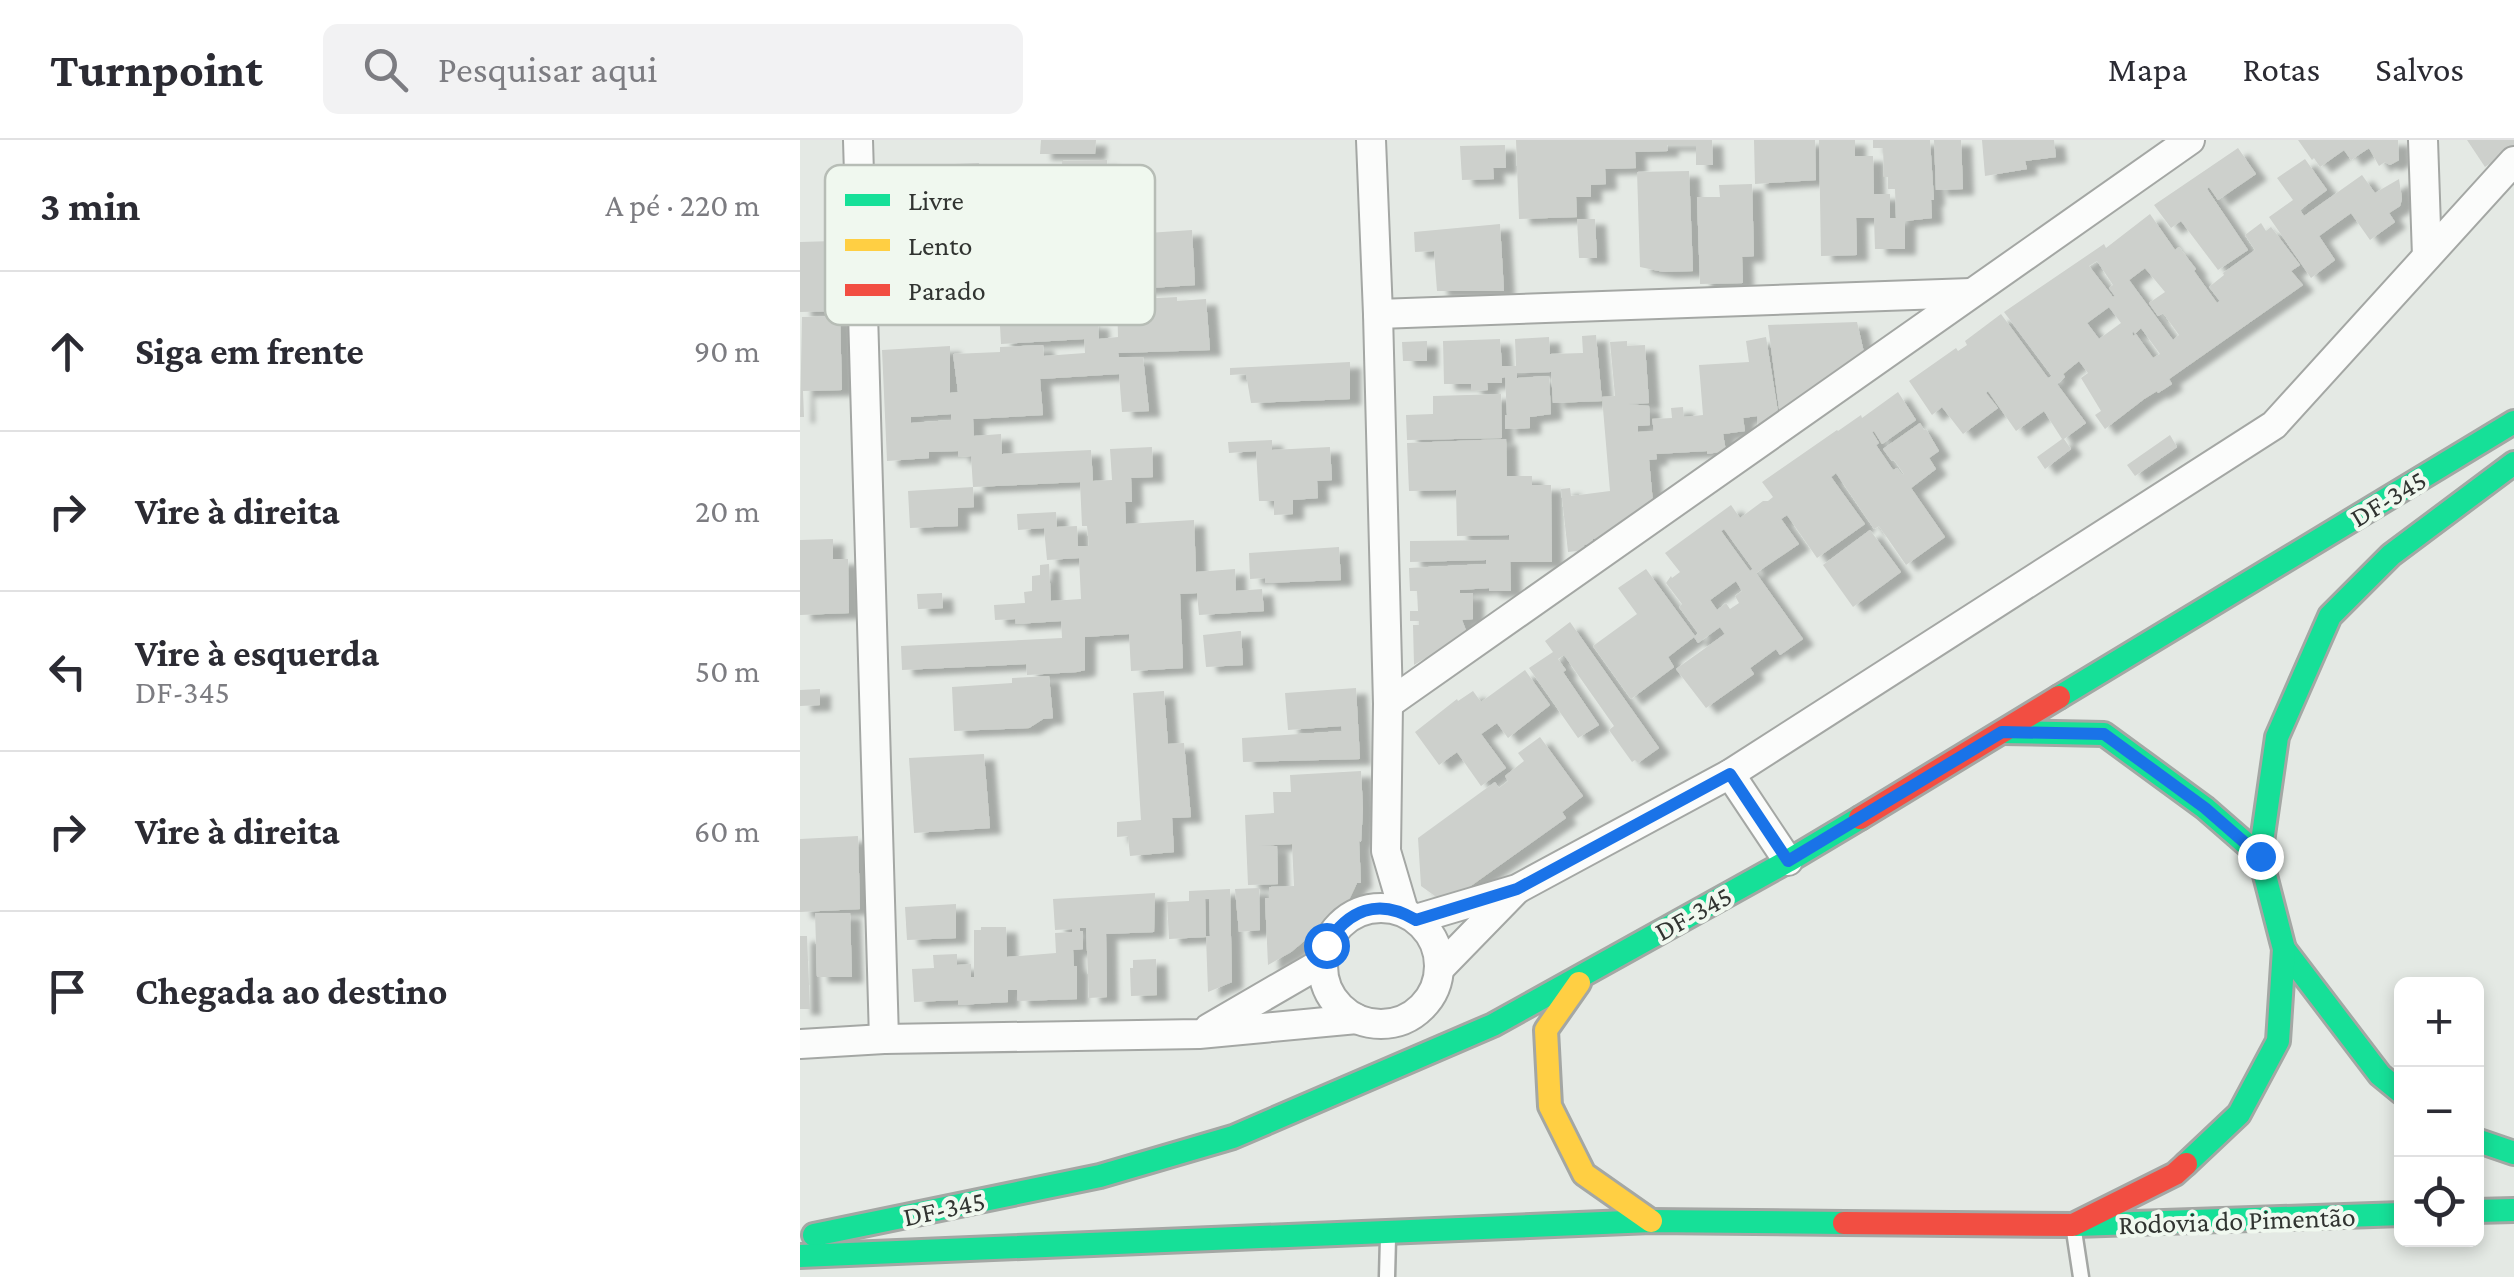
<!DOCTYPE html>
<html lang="pt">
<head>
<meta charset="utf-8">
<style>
  body { margin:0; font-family:"Crimson Pro",serif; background:#f2f2f3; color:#2b2b33 }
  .controls { position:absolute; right:30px; bottom:30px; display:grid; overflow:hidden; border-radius:15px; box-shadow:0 5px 15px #0003 }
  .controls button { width:90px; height:90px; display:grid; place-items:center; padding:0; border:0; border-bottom:2px solid #e1e1e2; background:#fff; color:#2b2b33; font:50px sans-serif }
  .stop { position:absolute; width:30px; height:30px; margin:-22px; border:8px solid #1a73e8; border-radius:50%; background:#fff }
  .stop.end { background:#1a73e8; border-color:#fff; box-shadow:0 2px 10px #0008 }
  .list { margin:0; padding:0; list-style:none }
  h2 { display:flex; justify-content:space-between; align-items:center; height:130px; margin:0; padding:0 40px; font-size:42px }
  h2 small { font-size:32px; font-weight:400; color:#7c7c81 }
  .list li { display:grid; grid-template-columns:65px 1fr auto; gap:30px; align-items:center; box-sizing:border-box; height:160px; padding:0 40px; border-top:2px solid #e1e1e2 }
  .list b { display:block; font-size:38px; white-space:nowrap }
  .list p { margin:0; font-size:32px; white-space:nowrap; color:#7c7c81 }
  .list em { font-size:32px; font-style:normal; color:#7c7c81 }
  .icon { flex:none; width:55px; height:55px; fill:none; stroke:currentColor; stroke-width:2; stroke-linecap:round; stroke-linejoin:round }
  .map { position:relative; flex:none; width:1714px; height:1137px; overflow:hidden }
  header { display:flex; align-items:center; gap:60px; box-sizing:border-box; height:140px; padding:0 50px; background:#fff; border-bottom:2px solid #e1e1e2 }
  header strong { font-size:48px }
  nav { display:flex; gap:55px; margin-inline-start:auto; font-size:35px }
  .search { width:700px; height:90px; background:#f2f2f3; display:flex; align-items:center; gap:25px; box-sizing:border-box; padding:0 35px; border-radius:15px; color:#7c7c81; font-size:38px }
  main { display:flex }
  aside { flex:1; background:#fff }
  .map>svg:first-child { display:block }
  .building { fill:#cdd0cc; fill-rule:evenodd; filter:url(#shadow) }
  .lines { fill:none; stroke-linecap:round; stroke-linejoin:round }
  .lane-casing { stroke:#a4a7a4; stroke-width:19 }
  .street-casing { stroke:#a4a7a4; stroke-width:32 }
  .fast-casing { stroke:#a4a7a4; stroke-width:28 }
  .slow-casing { stroke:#a4a7a4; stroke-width:28 }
  .jam-casing { stroke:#a4a7a4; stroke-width:28 }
  .lane { stroke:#fbfcfb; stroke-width:14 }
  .street { stroke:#fbfcfb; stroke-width:28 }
  .fast { stroke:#16e098; stroke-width:22 }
  .slow { stroke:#ffcf43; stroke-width:22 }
  .jam { stroke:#f24e42; stroke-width:22 }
  .route { stroke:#1a73e8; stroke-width:12 }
  .labels { text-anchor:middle; stroke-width:8; stroke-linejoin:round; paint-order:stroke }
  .street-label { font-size:28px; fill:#313431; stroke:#f0f8ef }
  .key { fill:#f0f8ef; stroke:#b7bdb6; stroke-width:2.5 }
  .key-label { font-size:28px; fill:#313431 }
</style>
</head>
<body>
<header>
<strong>Turnpoint</strong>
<div class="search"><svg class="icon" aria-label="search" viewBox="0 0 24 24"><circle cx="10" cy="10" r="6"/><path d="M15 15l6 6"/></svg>Pesquisar aqui</div>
<nav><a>Mapa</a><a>Rotas</a><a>Salvos</a></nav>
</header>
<main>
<aside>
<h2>3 min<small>A pé · 220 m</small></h2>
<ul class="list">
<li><svg class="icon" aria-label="ahead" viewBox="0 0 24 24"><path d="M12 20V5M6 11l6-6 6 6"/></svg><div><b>Siga em frente</b></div><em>90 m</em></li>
<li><svg class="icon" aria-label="right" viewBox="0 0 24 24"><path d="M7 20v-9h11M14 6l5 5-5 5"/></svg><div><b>Vire à direita</b></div><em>20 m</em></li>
<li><svg class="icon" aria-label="left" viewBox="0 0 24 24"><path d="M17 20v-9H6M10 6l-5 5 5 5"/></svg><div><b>Vire à esquerda</b><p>DF-345</p></div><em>50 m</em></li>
<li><svg class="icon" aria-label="right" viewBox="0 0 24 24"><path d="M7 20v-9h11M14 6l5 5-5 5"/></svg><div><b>Vire à direita</b></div><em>60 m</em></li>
<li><svg class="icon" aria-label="arrive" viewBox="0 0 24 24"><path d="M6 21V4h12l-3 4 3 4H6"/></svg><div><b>Chegada ao destino</b></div></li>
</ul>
</aside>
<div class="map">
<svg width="1714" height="1137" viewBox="0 0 1714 1137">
  <defs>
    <filter id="shadow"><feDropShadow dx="11" dy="6" stdDeviation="2.5" flood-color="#0004"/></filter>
  </defs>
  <rect width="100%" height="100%" fill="#e4e9e4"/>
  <!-- building -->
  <g class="building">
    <polygon points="241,0 296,0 295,14 240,14"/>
    <polygon points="716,0 912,0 913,25 896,25 896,5 867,5 868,11 835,12 836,28 805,29 806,44 791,45 791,57 776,57 777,77 719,79"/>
    <polygon points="954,0 1015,0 1016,40 955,44"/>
    <polygon points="1019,0 1055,0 1055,16 1073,16 1074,54 1090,54 1090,78 1096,78 1095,49 1088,49 1088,37 1084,37 1083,8 1073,8 1073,0 1130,0 1134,60 1131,60 1132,78 1105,81 1105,109 1075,109 1074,78 1056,78 1057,115 1021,116"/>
    <polygon points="1134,0 1161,0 1163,49 1136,50"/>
    <polygon points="1182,0 1254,0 1256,17 1225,21 1227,29 1185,36"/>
    <polygon points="1498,0 1598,0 1599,20 1590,25 1585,22 1579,26 1569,8 1551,20 1544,10 1520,27 1514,18 1512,20"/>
    <polygon points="1667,0 1714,0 1714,6 1685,27"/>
    <polygon points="705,5 706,28 693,28 694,39 662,40 660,6"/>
    <polygon points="1438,8 1456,34 1418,60 1409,47 1407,49 1448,110 1418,130 1381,81 1371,88 1354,65"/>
    <polygon points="1505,19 1527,50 1500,70 1504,76 1562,35 1575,53 1599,39 1602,59 1600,66 1589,73 1595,82 1570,100 1551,73 1519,96 1535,120 1511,138 1469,77 1493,60 1477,38"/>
    <polygon points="307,20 309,71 264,72 263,61 268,60 267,42 263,42 262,21"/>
    <polygon points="179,23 182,81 109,84 105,26"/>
    <polygon points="889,31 893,131 864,132 840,127 837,32"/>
    <polygon points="952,44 954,116 942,117 943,143 900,144 897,57 920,57 919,45"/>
    <path d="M1350,74L1375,110L1379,107L1396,129L1394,131L1417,163L1420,161L1409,147L1424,135L1423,133L1455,110L1445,95L1461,83L1466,91L1471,87L1500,125L1491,131L1503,145L1369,239L1372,244L1358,253L1357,251L1344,259L1305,289L1295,275L1301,271L1281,238L1288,233L1279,221L1263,234L1265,237L1257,244L1286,283L1264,299L1271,309L1245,329L1237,317L1262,299L1244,271L1216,291L1188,251L1186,253L1198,268L1163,294L1142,267L1132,275L1109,241L1156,208L1158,211L1167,205L1165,201L1201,174L1248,238L1252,236L1204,172L1304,104L1306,108ZM1297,121L1313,145L1309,148L1315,156L1313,157L1289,126ZM1345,128L1365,152L1349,163L1358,176L1363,173L1379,195L1373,200L1329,140ZM1309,167L1321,183L1299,199L1287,183ZM1341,188L1360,214L1353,218L1336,194L1333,196L1332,193L1333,191L1335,194Z"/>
    <polygon points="777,79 795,79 797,118 779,118"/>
    <polygon points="700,84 704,151 637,151 634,111 615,112 614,92"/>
    <polygon points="392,90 395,145 335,149 333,94"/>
    <polygon points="34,101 40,171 0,172 0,102"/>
    <path d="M377,157V161L406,159L410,210L318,213L319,217H343L349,271L322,272L319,234L240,239L243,275L173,279L174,296L201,294L202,314L291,310L293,341L312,340L310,309L352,307L353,337L331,338L332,362H325L326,384L394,380L396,432L435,429L436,451L462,449L464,471L399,475L397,453L380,454L383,528L331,531L329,494L285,497V530L277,532L227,535L226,524L102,530L101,506L262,498L261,481L216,484L215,479L195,480L194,465L225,463L224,452L232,451V436L240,435V425L249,424L251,461L281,459L279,418L247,420L244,388L218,390L217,374L256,372L257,387L277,386L278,406H289L287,386H282L280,342L173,347L171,316L158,317V311L129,312V318L87,321L82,210L150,206V253L158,252L153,214L200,212V207L243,205L244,216L285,213L284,199L201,204L200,186L219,185V173L286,169L287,183H298L299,199L318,197L317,160ZM151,274V280L111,283V277Z"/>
    <polygon points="40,176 42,250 3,251 4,277 0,277 2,177"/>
    <polygon points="1057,182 1065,217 980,276 968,185"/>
    <polygon points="796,195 802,261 753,263 751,232 717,233 717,238 749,236 751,274 730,277 730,288 705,289 705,275 707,275 705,237 702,238 702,243 687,243 688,250 671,251 671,244 644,244 643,201 700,199 702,226 716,226 715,199 749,197 750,214 783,213 782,196"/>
    <polygon points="966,197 978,272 965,284 958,285 957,276 943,278 945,291 923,294 926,311 907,314 907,311 856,314 857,319 849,320 853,363 813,392 805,393 805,398 793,399 793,404 784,405 785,410 768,412 761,349 770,348 771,356 810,351 802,257 815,256 810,202 827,201 827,206 845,205 849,263 828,264 849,266 850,285 838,286 838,292 854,291 852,279 872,278 871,268 883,267 884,277 903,275 899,225 949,222 946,201"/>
    <polygon points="627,201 627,221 603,221 602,202"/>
    <polygon points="550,222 550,259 451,263 446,234 430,235 430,228"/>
    <path d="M1098,252L1116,280L1082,304L1074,291L1072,292L1079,303L1076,305L1093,330L1097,328L1102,335L1104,334L1094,320L1092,321L1083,309L1120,283L1124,290L1126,289L1139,311L1129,318L1136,329L1111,348L1145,397L1106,425L1079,386L1074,389L1036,333L1031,337L1065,384L1017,418L987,375L981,379L999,404L956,433L1003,499L980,515L976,509L950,528L954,534L906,568L876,529L925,494L920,487L898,503L894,497L868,517L874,527L831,559L793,506L837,474L818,448L846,429L895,496L898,493L879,467L882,464L866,443L871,436L872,438L880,432L865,413L931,365L940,378L963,361H968L973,357L962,342L1037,290L1038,291L1061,275L1062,278ZM924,389L953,429L950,431L921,391ZM936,441L942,451L935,456L939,463L930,469L926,463L917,470L910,460Z"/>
    <polygon points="701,254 702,298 607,300 606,275 633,274 633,256"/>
    <polygon points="1370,295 1377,307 1335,336 1327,325"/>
    <polygon points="706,299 707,336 732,336 732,345 751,345 752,422 710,422 710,419 711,451 689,451 689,448 660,450 660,453 673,453 673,479 662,480 667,493 614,525 613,485 619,485 619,481 610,481 610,471 618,471 617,451 610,451 609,428 686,424 686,420 610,422 610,401 709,400 709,395 657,396 656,350 609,351 607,303"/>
    <polygon points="472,300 472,310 530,307 532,340 517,341 518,358 493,360 493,374 474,375 474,361 459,361 456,311 429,313 428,302"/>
    <polygon points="173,347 174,367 158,368 158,386 110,388 108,351"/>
    <polygon points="1070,390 1101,432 1053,467 1023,425"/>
    <polygon points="33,399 33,419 48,419 49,473 0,475 0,400"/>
    <polygon points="539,407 541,440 465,443 465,438 450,439 449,413"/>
    <polygon points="142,453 143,468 118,469 117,454"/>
    <polygon points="770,482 859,608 838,623 835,620 832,622 809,590 814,586 764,515 758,519 766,530 763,532 799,585 778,598 729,528 753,512 745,501"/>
    <polygon points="439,491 441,491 443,525 406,527 403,495"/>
    <polygon points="725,530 750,565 708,598 697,583 681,594 706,628 681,646 657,612 639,625 615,592 657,559 658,561 673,551 681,562"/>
    <polygon points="249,536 253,578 243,579 229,588 154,591 152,547 212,543 212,538"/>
    <polygon points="556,548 560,619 443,622 442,598 542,591 541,586 488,590 485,553"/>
    <polygon points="20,549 20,565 0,566 0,550"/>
    <polygon points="364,551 368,604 384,603 391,677 372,678 374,712 330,716 328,696 317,697 317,682 341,680 333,553"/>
    <polygon points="740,597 783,656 762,672 766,678 658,755 642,761 621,746 618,698 695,642 699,648 708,641 705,636 724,621 718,613"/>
    <polygon points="184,614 190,688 114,693 109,618"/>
    <polygon points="561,631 563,669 561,702 559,701 561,743 557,743 546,766 510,802 509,797 491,812 468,825 465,758 469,758 469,747 494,746 492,704 457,706 477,706 478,744 448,745 445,675 474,673 473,652 491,652 490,635"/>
    <polygon points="58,696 60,769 0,772 0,699"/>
    <polygon points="459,748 460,790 439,792 435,749"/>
    <path d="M430,749L432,842L408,852L406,797L369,799L367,762L389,761V751ZM405,759H409L410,796H406Z"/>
    <polygon points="355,753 354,792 306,794 307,857 289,858 286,788 280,788 280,791 283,791 283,809 273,810 274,826 277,826 277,859 218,861 217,850 208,850 208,862 158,865 158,860 114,862 112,829 134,828 133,815 157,814 157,825 171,824 171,837 174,837 174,790 181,790 181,787 206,787 207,817 256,813 255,793 272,792 272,789 255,790 253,759"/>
    <polygon points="156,764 156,798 107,800 105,767"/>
    <polygon points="15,773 50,773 52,837 17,837"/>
    <polygon points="0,796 7,796 10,869 0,869"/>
    <polygon points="356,819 357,855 331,856 330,828 333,828 333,820"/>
  </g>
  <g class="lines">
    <!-- lane casing -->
    <g class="lane-casing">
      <g id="lane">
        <polyline points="1274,1091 1281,1137"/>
        <polyline points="587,1137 588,1098"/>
      </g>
    </g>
    <!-- street casing -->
    <g class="street-casing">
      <g id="street">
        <polyline points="58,0 84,899"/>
        <polyline points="571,0 578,174 588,564 586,711 604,772"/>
        <polyline points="1623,0 1627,116"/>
        <polyline points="578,174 1171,153"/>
        <polyline points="588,564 1390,0"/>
        <polyline points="930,634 988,721"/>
        <circle cx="581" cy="826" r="58"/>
        <polyline points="616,779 717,749 930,634 1474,285 1714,21"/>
        <polyline points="640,828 716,750"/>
        <polyline points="409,888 523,822"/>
        <polyline points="0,904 84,899 399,894 557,879"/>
      </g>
    </g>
    <!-- fast casing -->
    <g class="fast-casing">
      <g id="fast">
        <polyline points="1259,557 1714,282"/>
        <polyline points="1203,592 1304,594 1405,668 1460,716"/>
        <polyline points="1484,809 1580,935 1602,953"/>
        <polyline points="1676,1000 1714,1013"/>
        <polyline points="1386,1024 1439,974 1478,901 1484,809 1460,716 1477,597 1530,476 1591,415 1714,323"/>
        <polyline points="1676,1071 1714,1070"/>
        <polyline points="1276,1085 1602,1074"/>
        <polyline points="14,1095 300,1036 433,997 693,885 988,721 1060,678"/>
        <polyline points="0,1116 851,1081 1044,1083"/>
      </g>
    </g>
    <!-- slow casing -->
    <g class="slow-casing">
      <polyline id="slow" points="779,843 746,890 750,966 784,1034 851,1081"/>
    </g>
    <!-- jam casing -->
    <g class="jam-casing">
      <g id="jam">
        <polyline points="1060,678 1259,557"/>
        <polyline points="1044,1083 1273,1085 1375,1034 1386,1024"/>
      </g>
    </g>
    <!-- lane -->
    <use href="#lane" class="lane"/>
    <!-- street -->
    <use href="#street" class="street"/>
    <!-- fast -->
    <use href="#fast" class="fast"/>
    <!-- slow -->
    <use href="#slow" class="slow"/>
    <!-- jam -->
    <use href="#jam" class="jam"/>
  </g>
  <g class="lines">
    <!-- route -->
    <path class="route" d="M526,805C548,770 578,757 616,780L717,749L930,634L988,721L1202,592L1304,594L1405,668L1460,716"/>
  </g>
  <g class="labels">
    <!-- street labels -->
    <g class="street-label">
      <text transform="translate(1588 358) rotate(-31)" y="10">DF-345</text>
      <text transform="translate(893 773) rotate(-29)" y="10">DF-345</text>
      <text transform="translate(144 1068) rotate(-12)" y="10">DF-345</text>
      <text transform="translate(1437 1080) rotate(-2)" y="10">Rodovia do Pimentão</text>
    </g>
  </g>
  <!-- legend -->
  <rect x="25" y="25" width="330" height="160" rx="15" class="key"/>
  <rect x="45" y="54" width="45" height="12" fill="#16e098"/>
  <rect x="45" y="99" width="45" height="12" fill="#ffcf43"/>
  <rect x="45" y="144" width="45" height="12" fill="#f24e42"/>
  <g class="key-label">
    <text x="108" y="70">Livre</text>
    <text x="108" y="115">Lento</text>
    <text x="108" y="160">Parado</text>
  </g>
</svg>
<div class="controls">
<button>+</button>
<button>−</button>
<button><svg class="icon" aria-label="locate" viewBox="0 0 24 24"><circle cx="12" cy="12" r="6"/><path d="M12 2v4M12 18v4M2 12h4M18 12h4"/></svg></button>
</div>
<div class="stop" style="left:526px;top:805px"></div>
<div class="stop end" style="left:1460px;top:716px"></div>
</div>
</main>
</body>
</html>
